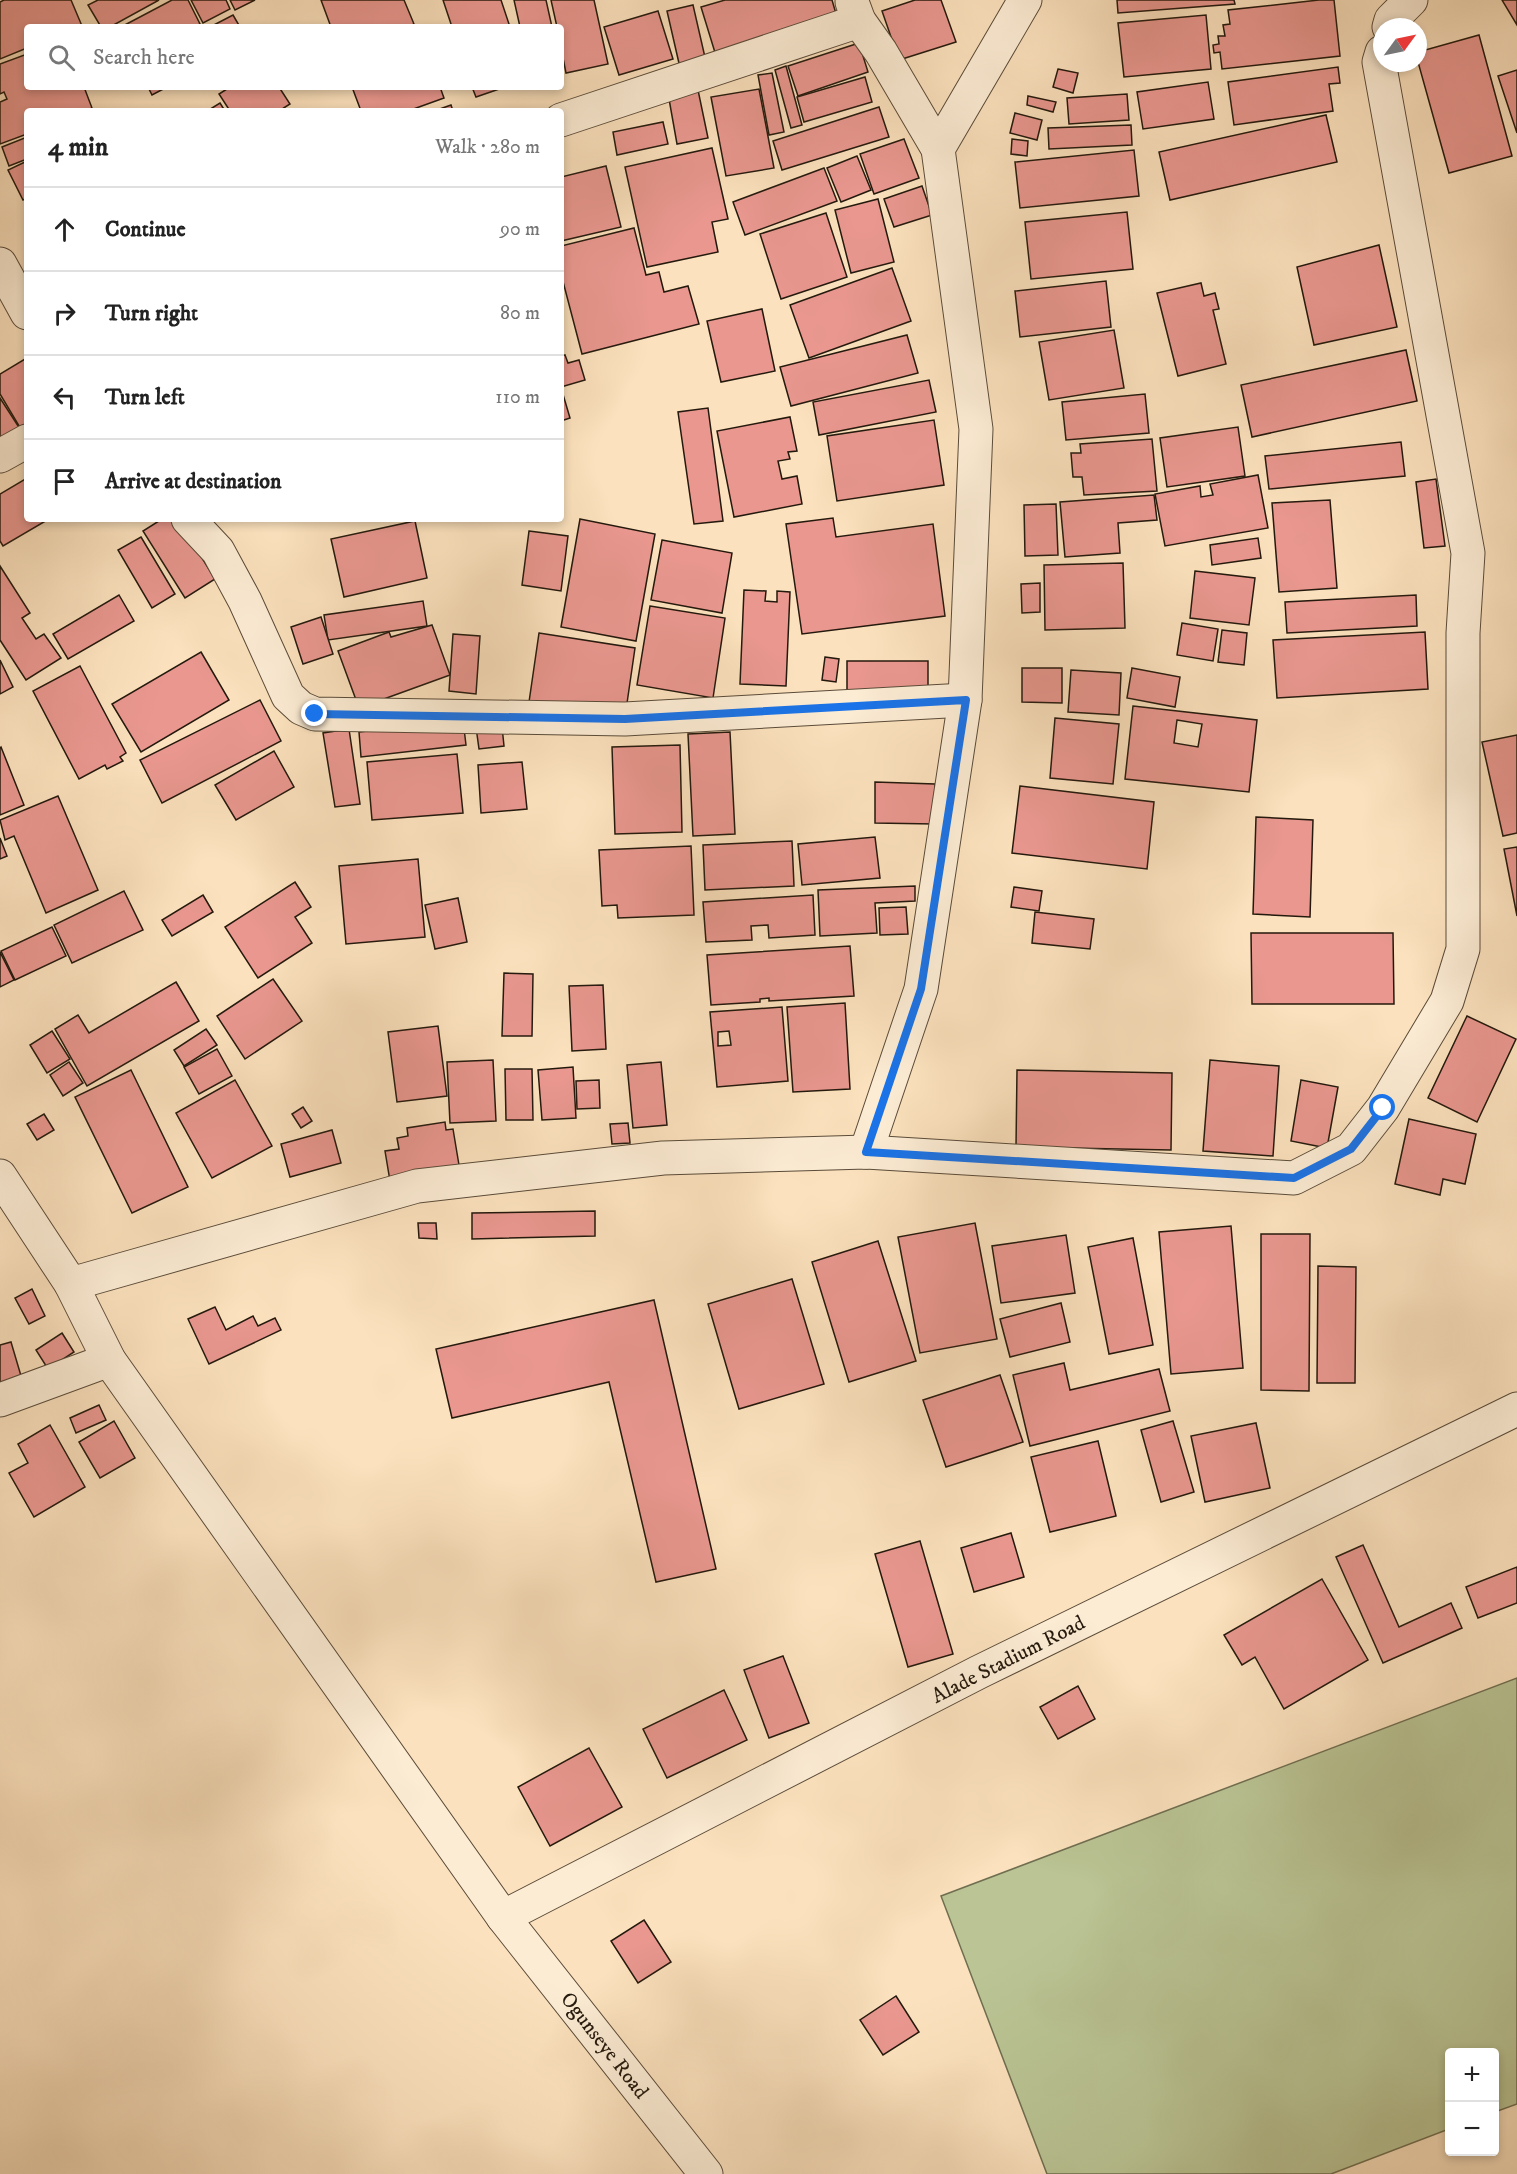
<!DOCTYPE html>
<html lang="en">
<head>
<meta charset="utf-8">
<style>
  body { margin:0; font-family:"IM FELL DW Pica",serif; background:#f2f2f2; color:#222 }
  .controls { position:absolute; right:18px; bottom:18px; display:grid; overflow:hidden; border-radius:6px; box-shadow:0 3px 9px #0003 }
  .controls button { width:54px; height:54px; display:grid; place-items:center; padding:0; border:0; border-bottom:2px solid #e0e0e0; background:#fff; color:#222; font:30px sans-serif }
  .compass { position:absolute; left:1373px; top:18px; width:54px; height:54px; border-radius:50%; background:#fff; box-shadow:0 3px 9px #0003; rotate:57deg }
  .stop { position:absolute; width:18px; height:18px; margin:-14px; border:4px solid #1a73e8; border-radius:50%; background:#fff }
  .stop.end { background:#1a73e8; border-color:#fff; box-shadow:0 2px 6px #0008 }
  .list { margin:0; padding:0; list-style:none }
  h2 { display:flex; justify-content:space-between; align-items:center; height:78px; margin:0; padding:0 24px; font-size:26px }
  h2 small { font-size:20px; font-weight:400; color:#767676 }
  .list li { display:grid; grid-template-columns:39px 1fr auto; gap:18px; align-items:center; box-sizing:border-box; height:84px; padding:0 24px; border-top:2px solid #e0e0e0 }
  .list b { display:block; font-size:22px; white-space:nowrap }
  .list em { font-size:20px; font-style:normal; color:#767676 }
  .icon { flex:none; width:33px; height:33px; fill:none; stroke:currentColor; stroke-width:2; stroke-linecap:round; stroke-linejoin:round }
  .map { position:relative; flex:none; width:1517px; height:2174px; overflow:hidden }
  .search { position:absolute; background:#fff; box-shadow:0 3px 9px #0003; left:24px; top:24px; width:540px; height:66px; display:flex; align-items:center; gap:15px; box-sizing:border-box; padding:0 21px; border-radius:6px; color:#767676; font-size:22px }
  .panel { position:absolute; background:#fff; box-shadow:0 3px 9px #0003; left:24px; top:108px; width:540px; height:414px; border-radius:6px }
  .map>svg:first-child { display:block }
  .green { fill:#bac494; stroke:#6f6e50; stroke-width:1.5 }
  .building { fill:#e9978f; stroke:#24190d; stroke-width:1.5; fill-rule:evenodd }
  .lines { fill:none; stroke-linecap:round; stroke-linejoin:round }
  .minor-casing { stroke:#5a4b39; stroke-width:35 }
  .minor { stroke:#fcecd4; stroke-width:33 }
  .route { stroke:#1a73e8; stroke-width:8 }
  .labels { text-anchor:middle; stroke-width:4.5; stroke-linejoin:round; paint-order:stroke }
  .street-label { font-size:21px; fill:#24190d; stroke:#fcecd4 }
</style>
</head>
<body>
<div class="map">
<svg width="1517" height="2174" viewBox="0 0 1517 2174">
  <rect width="100%" height="100%" fill="#fbe1bd"/>
  <filter id="stains"><feTurbulence type="fractalNoise" baseFrequency=".00333" numOctaves="4"/><feColorMatrix values="0 0 0 0 .2 0 0 0 0 .09 0 0 0 0 .02 0 0 0 .5 -.17"/></filter>
  <radialGradient id="worn" r=".72"><stop offset=".6" stop-color="#630" stop-opacity="0"/><stop offset="1" stop-color="#630" stop-opacity=".3"/></radialGradient>
  <!-- green -->
  <polygon class="green" points="1517,1678 1517,2104 1495,2112 1494,2052 1450,2052 1449,2129 1331,2174 1047,2174 941,1896"/>
  <!-- building -->
  <g class="building">
    <polygon points="4,0 71,0 82,26 27,27 27,48 0,59 0,2"/>
    <polygon points="98,0 159,0 110,27 101,27 88,5"/>
    <polygon points="172,0 188,0 200,24 195,27 121,27"/>
    <polygon points="191,0 226,0 230,9 203,23"/>
    <polygon points="230,0 255,0 235,10"/>
    <polygon points="321,0 404,0 414,24 407,27 331,27"/>
    <polygon points="443,0 501,0 510,27 452,27"/>
    <polygon points="514,0 546,0 552,27 520,27"/>
    <polygon points="551,0 594,0 608,64 566,73 561,48 561,27 557,27"/>
    <polygon points="725,0 832,0 839,24 717,59 701,7"/>
    <polygon points="915,0 941,0 956,42 899,60 882,11"/>
    <polygon points="1117,0 1234,0 1235,4 1118,13"/>
    <polygon points="1319,0 1334,0 1340,56 1222,69 1220,52 1214,53 1213,45 1219,44 1218,36 1225,36 1223,25 1230,24 1228,10"/>
    <polygon points="1502,0 1517,0 1517,25"/>
    <polygon points="693,5 707,66 681,72 667,11"/>
    <polygon points="658,11 673,59 619,75 604,27"/>
    <polygon points="233,15 240,27 210,27"/>
    <polygon points="1206,15 1211,69 1124,77 1118,23"/>
    <polygon points="1479,35 1512,156 1449,173 1418,62 1418,52"/>
    <polygon points="859,43 868,72 798,96 788,66"/>
    <polygon points="27,54 27,87 84,87 92,108 85,111 27,111 27,134 0,144 0,102 7,99 4,92 0,94 0,64"/>
    <polygon points="786,66 802,125 791,128 775,70"/>
    <polygon points="1338,67 1340,83 1329,84 1333,111 1234,125 1228,82"/>
    <polygon points="1058,69 1078,73 1073,93 1053,87"/>
    <polygon points="1517,70 1517,133 1498,76"/>
    <polygon points="772,73 784,132 769,135 758,75"/>
    <polygon points="865,77 872,102 804,122 797,97"/>
    <polygon points="1208,82 1214,119 1143,129 1137,92"/>
    <polygon points="148,87 167,87 152,95"/>
    <polygon points="230,87 279,87 290,104 279,111 230,111 219,94"/>
    <polygon points="352,87 440,87 444,98 408,111 361,111"/>
    <polygon points="472,87 505,87 476,97"/>
    <polygon points="759,89 774,168 726,176 711,97"/>
    <polygon points="698,90 708,138 677,144 669,99"/>
    <polygon points="1127,94 1129,120 1069,124 1067,98"/>
    <polygon points="1028,96 1056,102 1053,112 1027,105"/>
    <polygon points="220,103 225,111 207,111"/>
    <polygon points="451,105 453,111 434,111"/>
    <polygon points="879,107 889,137 782,170 773,141"/>
    <polygon points="1015,113 1042,120 1037,140 1010,133"/>
    <polygon points="1326,115 1337,162 1170,200 1159,152"/>
    <polygon points="663,122 668,144 617,155 613,132"/>
    <polygon points="1131,125 1132,145 1049,149 1048,128"/>
    <polygon points="27,137 27,159 9,166 2,147"/>
    <polygon points="904,139 919,178 874,194 860,154"/>
    <polygon points="1012,139 1028,141 1027,156 1011,154"/>
    <polygon points="712,148 728,219 712,222 718,252 647,267 625,167"/>
    <polygon points="1134,150 1139,196 1020,208 1015,162"/>
    <polygon points="857,156 871,190 841,202 827,168"/>
    <polygon points="27,161 27,198 23,200 8,170"/>
    <polygon points="606,166 621,227 561,241 561,177"/>
    <polygon points="824,168 837,201 745,235 733,202"/>
    <polygon points="922,186 932,215 894,227 884,199"/>
    <polygon points="878,199 894,262 851,273 835,210"/>
    <polygon points="1127,212 1133,269 1031,279 1025,222"/>
    <polygon points="826,213 847,277 781,299 760,234"/>
    <polygon points="634,228 646,275 659,272 664,292 688,286 699,324 582,354 561,274 561,246"/>
    <polygon points="1379,245 1397,327 1314,345 1297,267"/>
    <polygon points="892,268 911,321 809,358 790,305"/>
    <polygon points="1106,281 1111,327 1020,337 1015,291"/>
    <polygon points="1201,283 1204,296 1215,293 1219,309 1213,310 1226,364 1178,376 1157,293"/>
    <polygon points="762,309 775,371 721,382 707,321"/>
    <polygon points="1114,330 1124,388 1049,400 1039,342"/>
    <polygon points="907,335 918,373 791,406 780,367"/>
    <polygon points="1406,350 1417,401 1252,437 1241,385"/>
    <polygon points="565,355 568,363 579,360 585,380 561,387 561,356"/>
    <polygon points="25,359 27,362 25,436 0,394 0,374"/>
    <polygon points="929,380 936,412 819,435 813,402"/>
    <polygon points="562,391 570,418 561,421 561,392"/>
    <polygon points="1145,394 1149,433 1066,440 1062,402"/>
    <polygon points="0,398 24,435 0,450"/>
    <polygon points="708,408 723,521 694,524 678,412"/>
    <polygon points="790,417 797,451 788,452 790,459 778,461 782,479 797,476 802,504 734,517 717,431"/>
    <polygon points="934,420 944,485 837,501 827,436"/>
    <polygon points="1238,427 1245,476 1167,487 1160,438"/>
    <polygon points="1152,439 1157,491 1084,495 1082,477 1073,477 1071,453 1081,453 1080,444"/>
    <polygon points="1401,442 1405,476 1269,489 1265,456"/>
    <polygon points="1258,475 1268,528 1165,546 1155,494 1200,486 1201,497 1213,495 1210,484"/>
    <polygon points="27,478 27,519 49,519 3,546 0,541 0,494"/>
    <polygon points="1436,479 1445,546 1424,548 1416,482"/>
    <polygon points="1154,495 1157,520 1118,523 1120,553 1065,557 1060,502"/>
    <polygon points="1330,500 1337,588 1279,592 1272,503"/>
    <polygon points="1056,504 1058,555 1025,556 1024,505"/>
    <polygon points="833,518 836,537 933,524 945,616 802,634 786,524"/>
    <polygon points="162,519 178,519 215,579 185,598 143,531"/>
    <polygon points="580,519 655,534 636,641 561,627"/>
    <polygon points="415,521 427,578 344,597 331,539"/>
    <polygon points="529,531 568,536 561,591 522,585"/>
    <polygon points="141,537 175,594 152,608 118,550"/>
    <polygon points="1258,538 1261,558 1212,565 1210,545"/>
    <polygon points="662,540 732,553 722,613 651,600"/>
    <polygon points="1123,563 1125,628 1045,630 1044,565"/>
    <polygon points="0,566 30,613 22,618 36,639 44,634 61,658 26,680 0,640"/>
    <polygon points="1195,571 1255,578 1249,625 1190,618"/>
    <polygon points="1040,583 1040,612 1022,613 1021,584"/>
    <polygon points="744,590 766,591 765,601 777,602 777,591 790,592 786,686 740,684"/>
    <polygon points="119,595 134,621 68,659 53,634"/>
    <polygon points="1416,595 1417,626 1287,633 1285,602"/>
    <polygon points="423,601 427,626 328,640 324,615"/>
    <polygon points="650,606 725,618 713,698 637,685"/>
    <polygon points="321,617 333,654 303,664 291,627"/>
    <polygon points="1182,623 1218,629 1213,661 1177,655"/>
    <polygon points="432,625 450,675 359,708 338,651 389,632 391,637"/>
    <polygon points="1222,630 1247,633 1244,665 1218,662"/>
    <polygon points="1425,632 1428,689 1277,698 1273,640"/>
    <polygon points="539,633 635,648 625,717 529,702"/>
    <polygon points="453,634 480,636 476,694 449,691"/>
    <polygon points="201,652 229,700 141,752 112,704"/>
    <polygon points="825,657 839,659 836,682 822,680"/>
    <polygon points="0,660 13,687 0,694"/>
    <polygon points="847,661 928,661 928,691 847,690"/>
    <polygon points="80,666 126,753 120,757 123,761 107,769 105,765 79,779 33,691"/>
    <polygon points="1022,668 1062,668 1062,703 1022,702"/>
    <polygon points="1132,668 1180,677 1175,707 1127,698"/>
    <polygon points="1071,670 1121,673 1119,715 1068,712"/>
    <polygon points="260,700 281,741 162,803 140,760"/>
    <path d="M1133,706L1257,720L1249,792L1125,779ZM1177,720L1202,724L1198,747L1174,743Z"/>
    <polygon points="501,717 504,746 479,749 475,720"/>
    <polygon points="1055,718 1119,724 1113,784 1050,778"/>
    <polygon points="463,720 466,745 361,757 359,732"/>
    <polygon points="349,729 360,804 335,807 323,733"/>
    <polygon points="730,732 735,834 693,836 688,734"/>
    <polygon points="1517,735 1517,833 1503,836 1482,742"/>
    <polygon points="680,745 682,832 615,834 612,747"/>
    <polygon points="1,747 24,805 0,815 0,748"/>
    <polygon points="274,751 294,787 236,820 215,785"/>
    <polygon points="457,754 463,813 372,820 367,762"/>
    <polygon points="522,762 527,809 481,813 478,765"/>
    <polygon points="875,782 935,784 934,824 875,823"/>
    <polygon points="1020,786 1154,802 1147,869 1012,853"/>
    <polygon points="58,796 98,890 46,913 14,836 5,840 0,820"/>
    <polygon points="1256,817 1313,820 1310,917 1253,914"/>
    <polygon points="875,837 880,878 802,885 798,844"/>
    <polygon points="0,838 7,856 0,859"/>
    <polygon points="792,841 794,886 705,890 703,845"/>
    <polygon points="691,846 694,915 618,918 617,905 602,906 599,850"/>
    <polygon points="1517,847 1517,916 1504,849"/>
    <polygon points="418,859 425,937 346,944 339,866"/>
    <polygon points="295,882 311,907 295,917 312,943 258,978 225,927"/>
    <polygon points="915,886 915,901 875,903 877,933 820,936 818,890"/>
    <polygon points="1014,887 1042,891 1039,911 1011,907"/>
    <polygon points="124,891 143,930 72,963 54,925"/>
    <polygon points="203,895 213,912 172,936 162,920"/>
    <polygon points="813,895 815,935 769,938 768,925 751,926 752,940 706,942 703,902"/>
    <polygon points="458,898 467,942 435,949 425,905"/>
    <polygon points="906,907 908,934 880,935 879,908"/>
    <polygon points="1035,912 1094,919 1090,949 1032,943"/>
    <polygon points="52,927 66,956 15,980 1,951"/>
    <polygon points="1251,933 1393,933 1394,1004 1252,1004"/>
    <polygon points="850,946 854,996 769,1001 769,998 760,999 760,1002 711,1005 707,955"/>
    <polygon points="0,952 14,980 0,987"/>
    <polygon points="504,973 533,974 532,1036 502,1036"/>
    <polygon points="273,979 302,1021 245,1059 217,1016"/>
    <polygon points="176,982 199,1021 87,1086 55,1029 78,1015 89,1033"/>
    <polygon points="603,985 606,1049 572,1051 569,986"/>
    <polygon points="845,1003 850,1089 793,1092 787,1007"/>
    <path d="M782,1007L788,1081L717,1087L710,1012ZM729,1031L731,1045L718,1046V1032Z"/>
    <polygon points="1467,1016 1516,1039 1477,1122 1428,1098"/>
    <polygon points="438,1026 447,1096 397,1102 388,1032"/>
    <polygon points="206,1029 217,1045 184,1066 174,1050"/>
    <polygon points="52,1031 70,1059 47,1073 30,1045"/>
    <polygon points="217,1049 232,1076 199,1094 184,1067"/>
    <polygon points="493,1060 496,1121 450,1123 447,1062"/>
    <polygon points="1210,1060 1279,1066 1273,1156 1203,1151"/>
    <polygon points="69,1062 83,1083 63,1096 50,1075"/>
    <polygon points="661,1062 667,1125 633,1128 627,1065"/>
    <polygon points="573,1067 576,1118 542,1120 538,1070"/>
    <polygon points="505,1069 532,1069 533,1120 506,1120"/>
    <polygon points="131,1070 188,1187 132,1213 75,1097"/>
    <polygon points="1017,1070 1172,1073 1171,1150 1016,1147"/>
    <polygon points="235,1080 272,1146 212,1178 176,1113"/>
    <polygon points="599,1080 600,1108 577,1109 576,1081"/>
    <polygon points="1301,1080 1338,1087 1327,1148 1291,1141"/>
    <polygon points="303,1107 312,1121 301,1128 292,1114"/>
    <polygon points="44,1114 54,1130 37,1140 27,1124"/>
    <polygon points="1409,1119 1476,1134 1465,1184 1443,1179 1440,1195 1395,1184"/>
    <polygon points="445,1122 446,1130 453,1129 460,1171 390,1181 385,1151 399,1149 397,1138 408,1136 407,1128"/>
    <polygon points="628,1123 630,1143 612,1144 610,1124"/>
    <polygon points="332,1130 341,1163 290,1177 281,1144"/>
    <polygon points="595,1211 595,1236 472,1239 472,1213"/>
    <polygon points="418,1223 436,1223 437,1239 419,1238"/>
    <polygon points="975,1223 997,1339 920,1353 898,1237"/>
    <polygon points="1231,1226 1243,1368 1171,1374 1159,1232"/>
    <polygon points="1261,1234 1310,1234 1309,1391 1261,1390"/>
    <polygon points="1066,1235 1075,1293 1001,1303 992,1246"/>
    <polygon points="1133,1238 1153,1345 1109,1354 1088,1247"/>
    <polygon points="878,1241 916,1361 849,1382 812,1262"/>
    <polygon points="1318,1266 1356,1267 1355,1383 1317,1383"/>
    <polygon points="792,1279 824,1384 739,1409 708,1304"/>
    <polygon points="32,1289 45,1316 29,1324 15,1298"/>
    <polygon points="654,1300 716,1569 656,1582 609,1382 452,1418 436,1349"/>
    <polygon points="1061,1303 1070,1342 1010,1357 1000,1319"/>
    <polygon points="215,1307 226,1330 253,1316 258,1326 275,1318 281,1330 209,1364 188,1319"/>
    <polygon points="62,1333 74,1352 48,1369 36,1350"/>
    <polygon points="11,1342 24,1386 0,1393 0,1345"/>
    <polygon points="1064,1363 1070,1390 1159,1369 1170,1411 1030,1446 1013,1375"/>
    <polygon points="1000,1375 1023,1442 946,1467 923,1400"/>
    <polygon points="99,1405 106,1420 76,1433 70,1418"/>
    <polygon points="114,1421 135,1458 100,1478 79,1442"/>
    <polygon points="1173,1421 1194,1492 1161,1502 1141,1430"/>
    <polygon points="1256,1423 1270,1488 1205,1502 1191,1436"/>
    <polygon points="50,1425 85,1487 34,1517 9,1473 28,1463 18,1444"/>
    <polygon points="1098,1441 1116,1516 1050,1532 1031,1457"/>
    <polygon points="1011,1533 1024,1577 974,1592 961,1548"/>
    <polygon points="920,1541 953,1654 908,1667 875,1554"/>
    <polygon points="1363,1545 1399,1627 1451,1603 1462,1628 1383,1663 1336,1557"/>
    <polygon points="1517,1567 1517,1603 1478,1618 1466,1587"/>
    <polygon points="1322,1579 1368,1660 1284,1709 1255,1657 1242,1665 1224,1635"/>
    <polygon points="783,1656 809,1723 769,1738 744,1670"/>
    <polygon points="1078,1686 1095,1719 1058,1739 1040,1707"/>
    <polygon points="724,1690 747,1740 667,1778 643,1729"/>
    <polygon points="589,1748 622,1807 550,1846 518,1787"/>
    <polygon points="644,1920 671,1962 638,1983 611,1941"/>
    <polygon points="896,1996 919,2032 883,2055 860,2020"/>
  </g>
  <g class="lines">
    <!-- minor casing -->
    <g class="minor-casing">
      <g id="minor">
        <polyline points="852,2 859,21 881,52 938,149"/>
        <polyline points="1389,27 1391,20 1411,0"/>
        <polyline points="561,120 859,21"/>
        <polyline points="0,264 27,313"/>
        <polyline points="0,456 27,441"/>
        <polyline points="188,519 218,551 245,601 288,696 301,708 315,714 625,719 965,700"/>
        <polyline points="866,1152 921,989 965,700 976,429 938,149 1025,0"/>
        <polyline points="0,1176 71,1284 109,1360 503,1917 706,2174"/>
        <polyline points="71,1284 417,1186 663,1158 866,1152 1294,1178 1351,1149 1383,1108 1447,1001 1463,949 1463,633 1468,553 1379,62 1382,52"/>
        <polyline points="0,1400 109,1360"/>
        <polyline points="503,1917 979,1672 1517,1409"/>
      </g>
    </g>
    <!-- minor -->
    <use href="#minor" class="minor"/>
  </g>
  <g class="lines">
    <!-- route -->
    <polyline class="route" points="315,714 625,719 966,700 921,989 866,1152 1294,1178 1351,1149 1383,1108"/>
  </g>
  <g class="labels">
    <!-- street labels -->
    <g class="street-label">
      <text transform="translate(1008 1659) rotate(-27)" y="7">Alade Stadium Road</text>
      <text transform="translate(605 2045) rotate(52)" y="7">Ogunseye Road</text>
    </g>
  </g>
  <rect width="100%" height="100%" filter="url(#stains)"/>
  <rect width="100%" height="100%" fill="url(#worn)"/>
</svg>
<div class="controls">
<button>+</button>
<button>−</button>
</div>
<svg class="compass" viewBox="-18 -18 36 36"><path d="M0-13l5 13h-10z" fill="#e53935"/><path d="M0 13l5-13h-10z" fill="#767676"/></svg>
<div class="stop" style="left:1383px;top:1108px"></div>
<div class="stop end" style="left:315px;top:714px"></div>
<div class="search"><svg class="icon" aria-label="search" viewBox="0 0 24 24"><circle cx="10" cy="10" r="6"/><path d="M15 15l6 6"/></svg>Search here</div>
<section class="panel">
<h2>4 min<small>Walk · 280 m</small></h2>
<ul class="list">
<li><svg class="icon" aria-label="ahead" viewBox="0 0 24 24"><path d="M12 20V5M6 11l6-6 6 6"/></svg><div><b>Continue</b></div><em>90 m</em></li>
<li><svg class="icon" aria-label="right" viewBox="0 0 24 24"><path d="M7 20v-9h11M14 6l5 5-5 5"/></svg><div><b>Turn right</b></div><em>80 m</em></li>
<li><svg class="icon" aria-label="left" viewBox="0 0 24 24"><path d="M17 20v-9H6M10 6l-5 5 5 5"/></svg><div><b>Turn left</b></div><em>110 m</em></li>
<li><svg class="icon" aria-label="arrive" viewBox="0 0 24 24"><path d="M6 21V4h12l-3 4 3 4H6"/></svg><div><b>Arrive at destination</b></div></li>
</ul>
</section>
</div>
</body>
</html>
